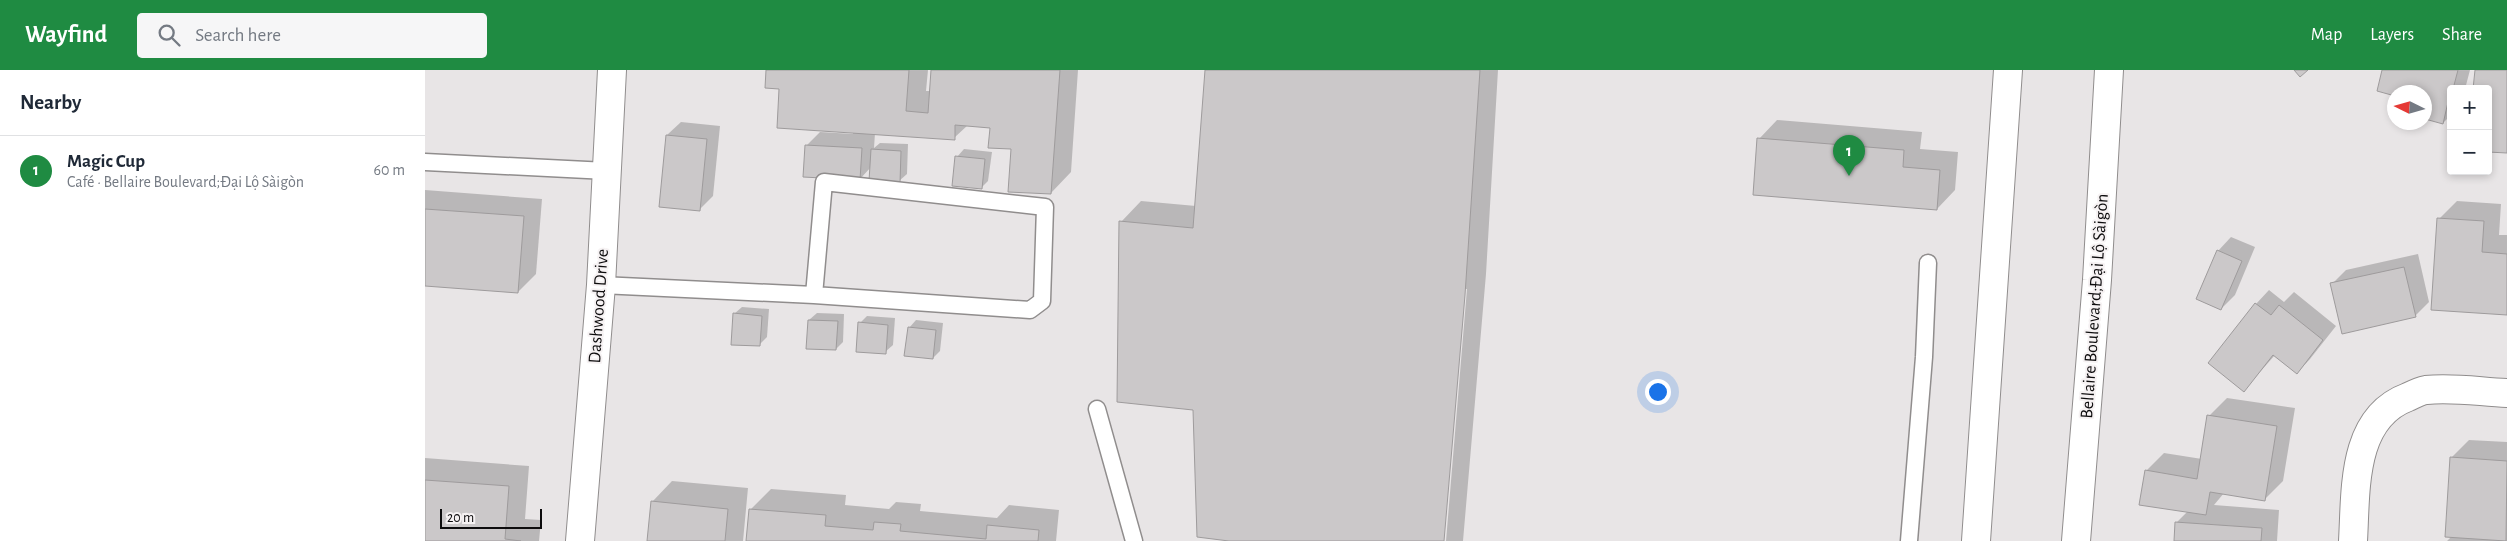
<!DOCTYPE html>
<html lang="en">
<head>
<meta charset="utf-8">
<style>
  body { margin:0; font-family:"Alegreya Sans",sans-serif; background:#f6f6f7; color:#1f2937 }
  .controls { position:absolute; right:15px; top:15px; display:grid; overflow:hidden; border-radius:5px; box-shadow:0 2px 8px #0003 }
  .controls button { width:45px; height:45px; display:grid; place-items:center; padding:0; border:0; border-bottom:1px solid #e0e1e3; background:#fff; color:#1f2937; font:25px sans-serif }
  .compass { position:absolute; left:1962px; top:15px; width:45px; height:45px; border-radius:50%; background:#fff; box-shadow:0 2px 8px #0003; rotate:275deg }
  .scale { position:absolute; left:15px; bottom:12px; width:102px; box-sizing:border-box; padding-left:5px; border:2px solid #0d0c0d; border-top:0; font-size:14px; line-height:18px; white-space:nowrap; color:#0d0c0d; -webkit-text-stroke:4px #f6f2f3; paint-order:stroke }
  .you { position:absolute; left:1232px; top:321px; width:18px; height:18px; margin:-12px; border:4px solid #fff; border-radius:50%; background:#1a73e8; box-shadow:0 0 0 8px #1a73e833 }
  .badge { display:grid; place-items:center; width:32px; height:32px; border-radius:50%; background:#1f8b42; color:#fff; font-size:16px; font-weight:700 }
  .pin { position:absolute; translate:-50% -41px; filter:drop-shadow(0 1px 2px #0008) }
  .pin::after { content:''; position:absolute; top:26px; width:18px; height:15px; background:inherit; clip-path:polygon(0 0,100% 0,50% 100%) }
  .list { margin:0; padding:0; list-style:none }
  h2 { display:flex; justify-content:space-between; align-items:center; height:65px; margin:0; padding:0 20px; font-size:21px }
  h2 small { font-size:16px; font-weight:400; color:#747a83 }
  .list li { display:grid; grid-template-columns:32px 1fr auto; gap:15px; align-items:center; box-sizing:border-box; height:70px; padding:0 20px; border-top:1px solid #e0e1e3 }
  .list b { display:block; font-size:19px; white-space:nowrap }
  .list p { margin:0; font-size:16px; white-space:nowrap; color:#747a83 }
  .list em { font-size:16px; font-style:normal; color:#747a83 }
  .icon { flex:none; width:28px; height:28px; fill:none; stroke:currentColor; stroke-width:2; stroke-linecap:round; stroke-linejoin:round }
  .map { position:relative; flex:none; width:2082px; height:471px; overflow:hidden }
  header { display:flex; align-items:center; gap:30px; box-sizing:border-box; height:70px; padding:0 25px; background:#1f8b42; color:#fff }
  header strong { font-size:24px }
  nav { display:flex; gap:28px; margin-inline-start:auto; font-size:18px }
  .search { width:350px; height:45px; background:#f6f6f7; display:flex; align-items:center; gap:12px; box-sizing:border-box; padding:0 18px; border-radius:5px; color:#747a83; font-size:19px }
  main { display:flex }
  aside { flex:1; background:#fff }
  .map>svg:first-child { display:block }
  .shadow { fill:#0003 }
  .building { fill:#cbc8c9; stroke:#9e9b9c }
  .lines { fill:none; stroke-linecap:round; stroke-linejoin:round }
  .service-casing { stroke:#908d8d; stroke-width:19 }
  .minor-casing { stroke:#908d8d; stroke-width:30 }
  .primary-casing { stroke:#908d8d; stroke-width:30 }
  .service { stroke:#fff; stroke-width:16 }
  .minor { stroke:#fff; stroke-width:28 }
  .primary { stroke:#fff; stroke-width:28 }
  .labels { text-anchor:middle; stroke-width:4; stroke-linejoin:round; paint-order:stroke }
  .street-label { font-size:18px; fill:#0d0c0d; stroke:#f6f2f3 }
</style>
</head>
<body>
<header>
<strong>Wayfind</strong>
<div class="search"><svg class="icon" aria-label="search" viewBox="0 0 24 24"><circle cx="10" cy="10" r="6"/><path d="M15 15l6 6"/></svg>Search here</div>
<nav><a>Map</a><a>Layers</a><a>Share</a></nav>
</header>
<main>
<aside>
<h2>Nearby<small></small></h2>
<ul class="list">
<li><span class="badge">1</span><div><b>Magic Cup</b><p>Café · Bellaire Boulevard;Đại Lộ Sàigòn</p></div><em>60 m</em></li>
</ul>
</aside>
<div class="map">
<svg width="2082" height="471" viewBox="0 0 2082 471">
  <rect width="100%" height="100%" fill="#e8e5e6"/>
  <!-- shadow -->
  <g class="shadow">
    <polygon points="343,0 503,0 501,21 506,21 507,0 653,0 646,102 626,123 566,57 543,55 529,68 450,63 449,78 455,73 483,74 482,104 474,111 446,97 435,109 381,76 395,62 428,64 428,62 356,17"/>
    <polygon points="782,0 1073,0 1061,204 1038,471 1021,471 1042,219 1040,219 1018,471 807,471 769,339 696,152 716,131 771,136"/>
    <polygon points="1959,0 2045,0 2040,19 2026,19 2026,45 2018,53 2000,48 2000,22 1970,22"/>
    <polygon points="1352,50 1497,62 1495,79 1533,82 1530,120 1512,139 1334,69"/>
    <polygon points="256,52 295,56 288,126 274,140 242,65"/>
    <polygon points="539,79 567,82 563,111 556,118 532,87"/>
    <polygon points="0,120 117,129 111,204 93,222 0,215"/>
    <polygon points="2032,131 2076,134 2074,165 2082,165 2082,244 2014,149"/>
    <polygon points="1806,167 1830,177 1810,225 1796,239 1793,181"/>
    <polygon points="1993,184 2004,232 1990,246 1907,214 1921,200"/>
    <polygon points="1844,220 1859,232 1869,222 1911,256 1885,289 1872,303 1850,285 1819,320 1831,234"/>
    <polygon points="317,237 344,239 342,267 334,275 309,244"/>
    <polygon points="392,243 419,244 418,272 411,279 384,250"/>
    <polygon points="442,246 470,248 468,275 460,282 435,253"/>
    <polygon points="491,250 518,253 515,281 508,288 484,258"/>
    <polygon points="1802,328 1870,338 1858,411 1840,429 1799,423 1789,435 1854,440 1852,471 1750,471 1752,452 1763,441 1721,401 1739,383 1777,389 1784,346"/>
    <polygon points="2044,370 2082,372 2082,471 2022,471 2027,466 2026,388"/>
    <polygon points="0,388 104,396 100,449 116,450 114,471 0,471"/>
    <polygon points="247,411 323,418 318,471 223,471 227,432"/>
    <polygon points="346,419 421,425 420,435 464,439 471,432 496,434 495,441 572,448 584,435 634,440 631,471 323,471 326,439"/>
  </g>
  <!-- building -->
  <g class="building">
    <polygon points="341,0 484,0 481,41 503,43 506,0 635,0 626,124 583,122 586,79 563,78 565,58 530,55 530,70 352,58 354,19 340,18"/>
    <polygon points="780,0 1055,0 1040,225 1019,471 804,471 772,467 768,340 692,332 694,151 768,158"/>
    <polygon points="1869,0 1883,0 1875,7"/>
    <polygon points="1957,0 2033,0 2028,19 2026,19 2018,54 2000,49 2000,22 1970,22 1970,26 1952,21"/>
    <polygon points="2050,0 2082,0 2082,83 2063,82 2063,19 2048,19"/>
    <polygon points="241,65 282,69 275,141 234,137"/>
    <polygon points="1332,68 1479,80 1478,97 1515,100 1512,140 1328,125"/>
    <polygon points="380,75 437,78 435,110 378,107"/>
    <polygon points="446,79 476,81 475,113 444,111"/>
    <polygon points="530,86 560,89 557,119 527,116"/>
    <polygon points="0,139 99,146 93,223 0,216"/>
    <polygon points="2012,148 2059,151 2057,182 2082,184 2082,245 2006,240"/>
    <polygon points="1792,180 1817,191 1796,240 1771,229"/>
    <polygon points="1979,197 1991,247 1917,264 1905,213"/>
    <polygon points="1830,233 1846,245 1854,235 1898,270 1872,304 1848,285 1819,322 1783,293"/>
    <polygon points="308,243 337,246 335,276 306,275"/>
    <polygon points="383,250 413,251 411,280 381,279"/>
    <polygon points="433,252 463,255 461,284 431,282"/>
    <polygon points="483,257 511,260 508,289 479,286"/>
    <polygon points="1782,345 1852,356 1840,431 1785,422 1781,445 1714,435 1720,400 1772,409"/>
    <polygon points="2025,387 2082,391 2081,471 2020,467"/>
    <polygon points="0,410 84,416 80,469 96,471 0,471"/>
    <polygon points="226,431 303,439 300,471 222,471"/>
    <polygon points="324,439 401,445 400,456 448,460 449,452 476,454 475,461 561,469 562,455 614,460 613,471 321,471"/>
    <polygon points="1750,452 1837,458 1836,471 1749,471"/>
  </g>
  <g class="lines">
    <!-- service casing -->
    <g class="service-casing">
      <g id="service">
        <polyline points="0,92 182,101"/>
        <polyline points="176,215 389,225 605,240 617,231 620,137 399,112 389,225"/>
        <polyline points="672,339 709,471"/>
        <polyline points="1484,471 1499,287 1503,193"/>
      </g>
    </g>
    <!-- minor casing -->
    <g class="minor-casing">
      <g id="minor">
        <polyline points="155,471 176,215 187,0"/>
        <path d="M1928,471C1931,421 1926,348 1983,327C1989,324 1995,321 2001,320C2028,317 2056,322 2082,323"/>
      </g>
    </g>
    <!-- primary casing -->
    <g class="primary-casing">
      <g id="primary">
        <polyline points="1551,471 1583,0"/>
        <polyline points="1651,471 1672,210 1684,0"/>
      </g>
    </g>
    <!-- service -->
    <use href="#service" class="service"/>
    <!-- minor -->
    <use href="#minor" class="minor"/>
    <!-- primary -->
    <use href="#primary" class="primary"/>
  </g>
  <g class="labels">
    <!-- street labels -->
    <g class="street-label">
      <text transform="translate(173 236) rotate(-86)" y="6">Dashwood Drive</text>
      <text transform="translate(1669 236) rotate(-86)" y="6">Bellaire Boulevard;Đại Lộ Sàigòn</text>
    </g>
  </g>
</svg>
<div class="controls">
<button>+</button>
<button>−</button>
</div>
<svg class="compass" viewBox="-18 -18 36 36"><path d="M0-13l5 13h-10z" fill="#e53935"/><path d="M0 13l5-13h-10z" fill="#747a83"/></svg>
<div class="scale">20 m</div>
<div class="you"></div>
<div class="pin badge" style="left:1424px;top:106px">1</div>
</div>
</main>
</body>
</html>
